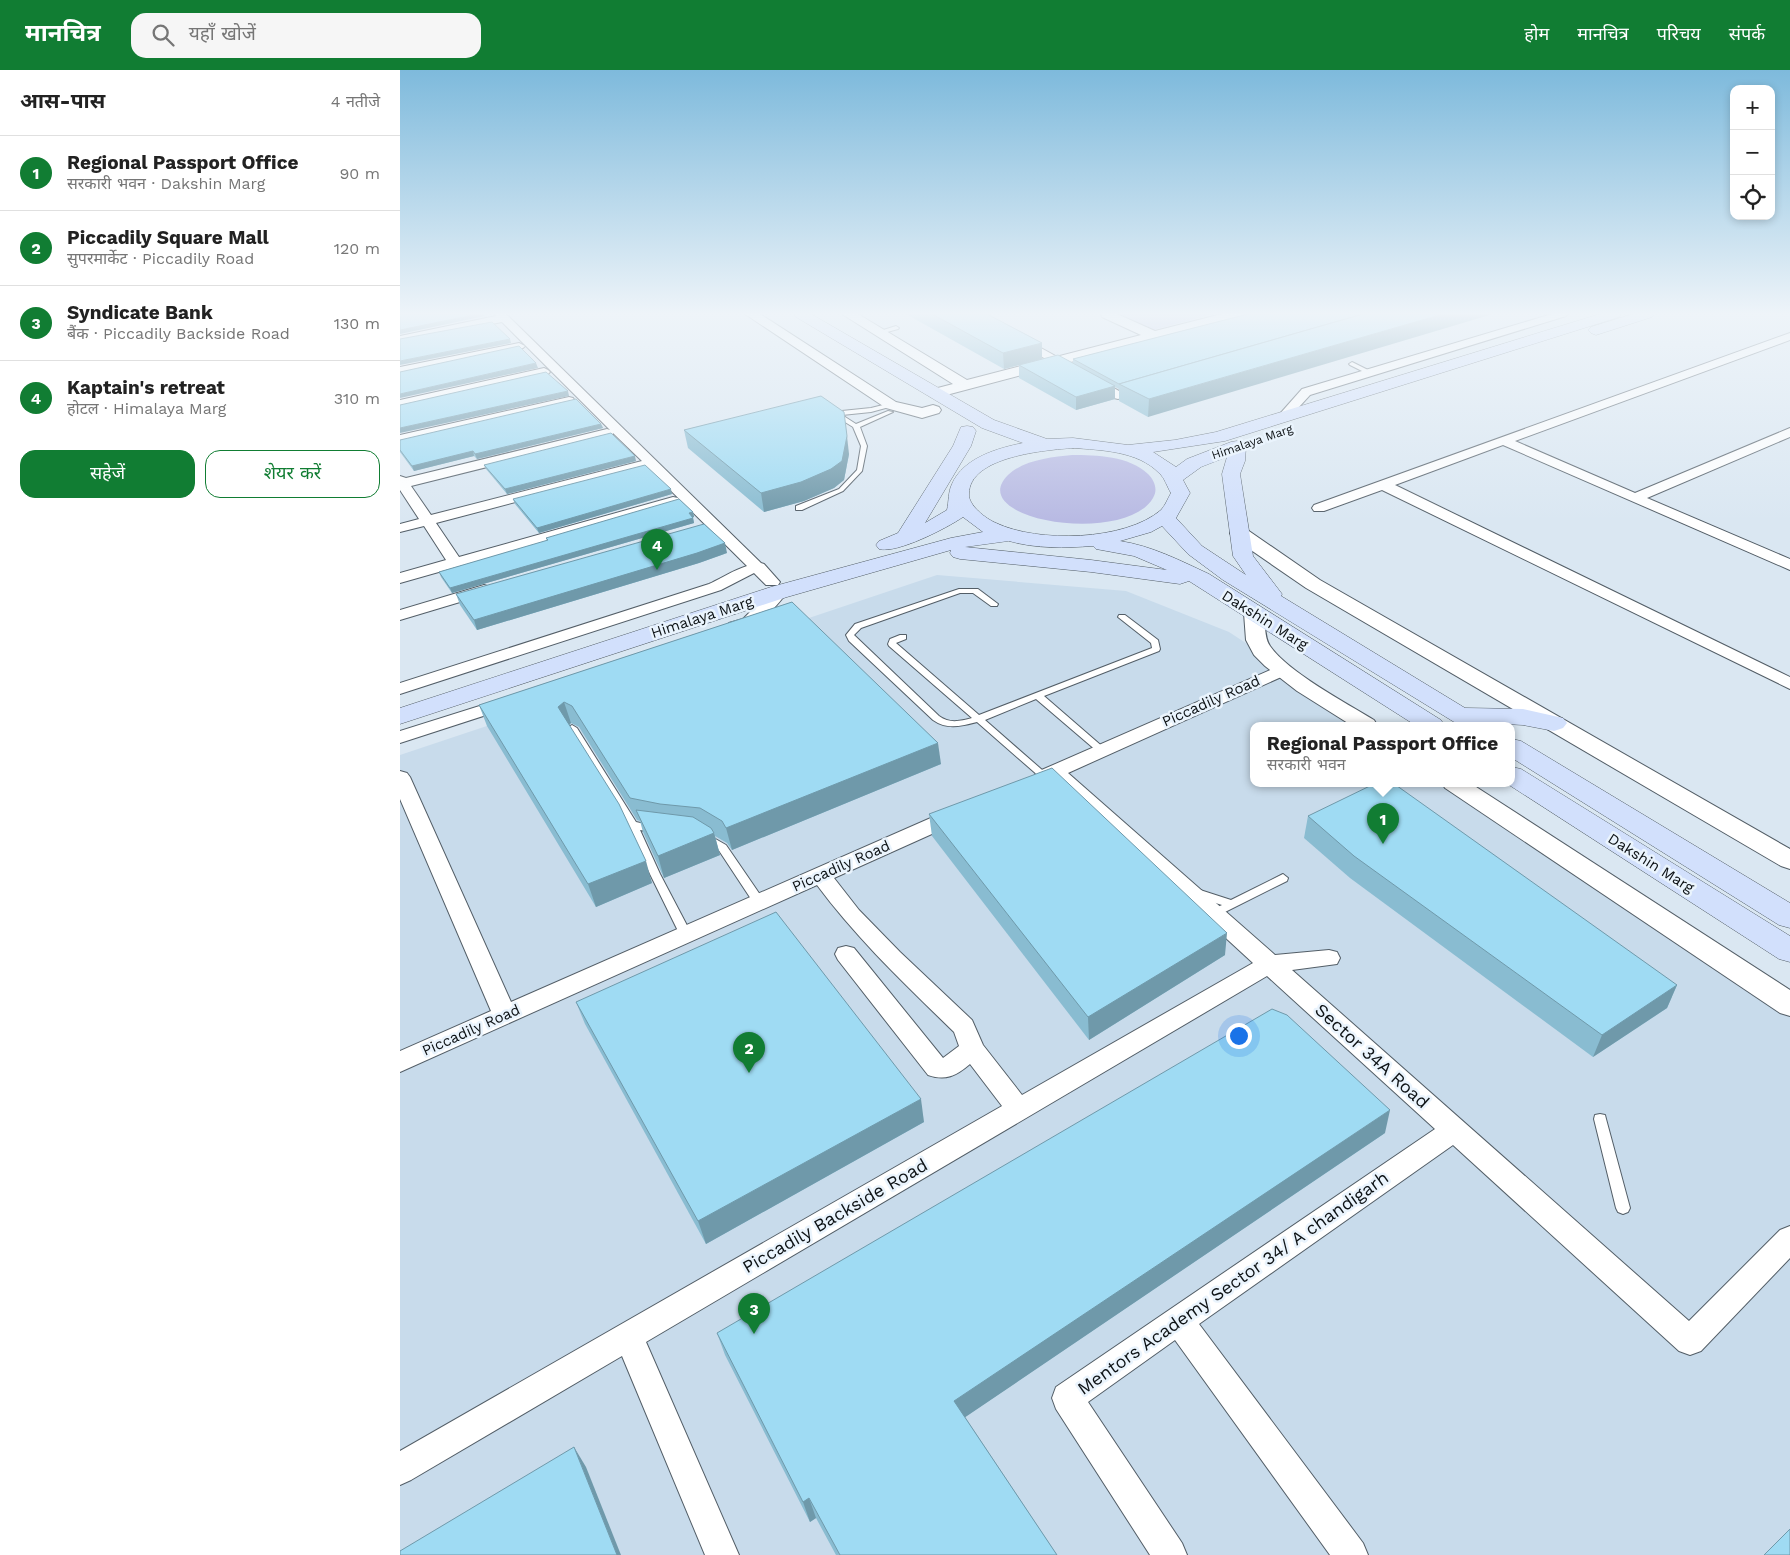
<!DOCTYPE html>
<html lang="hi">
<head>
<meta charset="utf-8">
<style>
  body { margin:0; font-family:"Work Sans","Noto Sans Devanagari",sans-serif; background:#f6f6f6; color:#222 }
  .controls { position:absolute; right:15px; top:15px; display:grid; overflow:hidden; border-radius:10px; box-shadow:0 2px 8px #0003 }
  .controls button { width:45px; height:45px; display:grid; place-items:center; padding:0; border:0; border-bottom:1px solid #e0e0e0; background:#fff; color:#222; font:25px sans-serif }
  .you { position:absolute; left:838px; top:965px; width:18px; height:18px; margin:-12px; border:4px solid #fff; border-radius:50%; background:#1a73e8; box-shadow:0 0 0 8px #1a73e833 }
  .badge { display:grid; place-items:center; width:32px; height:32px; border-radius:50%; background:#117d33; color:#fff; font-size:16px; font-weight:700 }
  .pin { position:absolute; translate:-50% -41px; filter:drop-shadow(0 1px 2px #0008) }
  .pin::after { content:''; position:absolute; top:26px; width:18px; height:15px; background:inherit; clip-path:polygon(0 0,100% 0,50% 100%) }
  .popup { position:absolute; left:850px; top:652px; width:265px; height:65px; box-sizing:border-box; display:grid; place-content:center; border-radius:10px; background:#fff; filter:drop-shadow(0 1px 4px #0005); font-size:16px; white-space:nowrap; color:#767676 }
  .popup b { font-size:19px; color:#222 }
  .popup::after { content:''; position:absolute; left:50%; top:100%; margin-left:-10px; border:10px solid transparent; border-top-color:#fff }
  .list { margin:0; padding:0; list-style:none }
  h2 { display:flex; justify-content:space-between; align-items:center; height:65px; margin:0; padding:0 20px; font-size:21px }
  h2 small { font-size:16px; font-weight:400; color:#767676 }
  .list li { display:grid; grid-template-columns:32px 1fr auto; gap:15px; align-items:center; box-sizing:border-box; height:75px; padding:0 20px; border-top:1px solid #e0e0e0 }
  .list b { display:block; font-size:19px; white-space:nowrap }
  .list p { margin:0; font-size:16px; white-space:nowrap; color:#767676 }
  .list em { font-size:16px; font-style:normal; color:#767676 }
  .actions { display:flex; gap:10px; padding:15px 20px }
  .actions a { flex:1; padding:11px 0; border:1px solid #117d33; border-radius:15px; text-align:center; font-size:18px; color:#117d33 }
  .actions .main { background:#117d33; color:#fff }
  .icon { flex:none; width:28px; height:28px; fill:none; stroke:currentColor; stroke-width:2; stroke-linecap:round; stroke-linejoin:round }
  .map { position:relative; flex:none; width:1390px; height:1485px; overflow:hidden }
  header { display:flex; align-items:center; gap:30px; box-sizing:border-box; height:70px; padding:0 25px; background:#117d33; color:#fff }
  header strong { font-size:24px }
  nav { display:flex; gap:28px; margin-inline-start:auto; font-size:18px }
  .search { width:350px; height:45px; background:#f6f6f6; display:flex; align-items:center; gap:12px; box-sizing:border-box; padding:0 18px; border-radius:15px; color:#767676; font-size:19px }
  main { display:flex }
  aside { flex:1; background:#fff }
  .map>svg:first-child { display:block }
  .built { fill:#c8dbeb }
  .green { fill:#b8bae3 }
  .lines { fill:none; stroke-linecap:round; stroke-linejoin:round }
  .service-casing { stroke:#535e67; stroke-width:2 }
  .minor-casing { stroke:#535e67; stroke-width:2 }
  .tertiary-casing { stroke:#535e67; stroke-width:2 }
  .secondary-casing { stroke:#535e67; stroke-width:1 }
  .service { fill:#fff; fill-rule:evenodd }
  .minor { fill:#fff; fill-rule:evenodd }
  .tertiary { fill:#fff; fill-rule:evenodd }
  .secondary { fill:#d2e0fc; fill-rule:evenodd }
  .wall { fill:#89bcd1 }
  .shaded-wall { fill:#6f99aa }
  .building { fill:#9fdbf3; stroke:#6f99aa }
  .labels { text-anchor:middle; stroke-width:5; stroke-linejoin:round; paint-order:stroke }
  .far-street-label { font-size:12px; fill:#0d1215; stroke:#eaf4fd }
  .street-label { font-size:15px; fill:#0d1215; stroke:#eaf4fd }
  .near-street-label { font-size:18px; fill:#0d1215; stroke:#eaf4fd }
</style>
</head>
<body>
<header>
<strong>मानचित्र</strong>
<div class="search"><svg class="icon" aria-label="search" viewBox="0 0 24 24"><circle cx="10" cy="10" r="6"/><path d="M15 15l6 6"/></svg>यहाँ खोजें</div>
<nav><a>होम</a><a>मानचित्र</a><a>परिचय</a><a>संपर्क</a></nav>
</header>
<main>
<aside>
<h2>आस-पास<small>4 नतीजे</small></h2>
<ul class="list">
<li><span class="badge">1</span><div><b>Regional Passport Office</b><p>सरकारी भवन · Dakshin Marg</p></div><em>90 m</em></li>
<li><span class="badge">2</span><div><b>Piccadily Square Mall</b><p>सुपरमार्केट · Piccadily Road</p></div><em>120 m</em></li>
<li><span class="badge">3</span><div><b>Syndicate Bank</b><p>बैंक · Piccadily Backside Road</p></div><em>130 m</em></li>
<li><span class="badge">4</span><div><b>Kaptain's retreat</b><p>होटल · Himalaya Marg</p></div><em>310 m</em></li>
</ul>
<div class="actions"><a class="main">सहेजें</a><a>शेयर करें</a></div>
</aside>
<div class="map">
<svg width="1390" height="1485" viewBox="0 0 1390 1485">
  <rect width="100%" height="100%" fill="#dae7f2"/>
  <!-- built -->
  <polygon class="built" points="537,505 726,521 829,562 971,655 854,655 854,713 1059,713 1390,930 1390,1485 0,1485 0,685"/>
  <!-- green -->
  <g class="green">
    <polygon points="719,244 814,244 753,260"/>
    <path d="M672,385C697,385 729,386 748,404C755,411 758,420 753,428C725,476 563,450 608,405C624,390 651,387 672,385Z"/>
  </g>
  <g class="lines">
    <!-- service casing -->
    <g class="service-casing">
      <g id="service">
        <polygon points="496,256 499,258 498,259 480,264 477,262"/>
        <polygon points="952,292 972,302 973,303 968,304 950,295 949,294"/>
        <polygon points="491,333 493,334 493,336 471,342 442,345 456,354 488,341 493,342 460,357 467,376 462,401 443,421 402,440 396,440 396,436 439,419 457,400 461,376 453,357 432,344 432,342 471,338"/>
        <path d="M559,519H578L598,534L597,536H591L573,523H560L461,558L454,565L539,646C550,654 560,651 572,648L489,576L488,574L490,569L500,565H506V569L496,573L579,645L752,578L751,573L718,547L719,545H725L758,570L760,579L759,581L644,626L704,678L706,680L704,682H698L636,629L585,650L649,706L647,708H641L577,652C561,656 547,660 533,650L449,571L446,565L455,554Z"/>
        <polygon points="172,655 177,658 236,752 258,757 259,759 254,762 240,760 260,804 292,865 290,868 282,868 280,865 250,804 228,755 167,658"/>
        <polygon points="305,763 326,775 363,829 364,832 363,835 355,835 318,779 301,768 300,766"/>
        <polygon points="883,804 888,808 887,811 813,848 809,847 808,844 809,841 822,835 793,826 792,823 793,820 797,819 831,830"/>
        <polygon points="1200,1044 1205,1045 1206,1049 1230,1138 1228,1142 1223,1144 1218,1142 1216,1138 1194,1049 1195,1045"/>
      </g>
    </g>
    <!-- minor casing -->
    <g class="minor-casing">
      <g id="minor">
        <path d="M95,244H106L361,493L364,494L380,512L378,515H366L354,503L321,520L0,624V613L309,514C322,508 334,500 347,496L246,396L245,398L36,453L59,487L273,427L278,428L280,431L278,434L0,513V503L46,490L24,456L0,462V454L19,449L0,420V406L6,408L207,359L210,360L102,252L0,272V266L96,246ZM213,363L242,391L31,445L11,416L212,366Z"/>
        <polygon points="567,244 579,244 719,321 745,313 751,317 749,320 718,329 714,328"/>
        <polygon points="1152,244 1167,244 1166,246 910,325 888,349 884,350 878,346 902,319"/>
        <polygon points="1390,263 1390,270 1115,371 1235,423 1390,358 1390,367 1247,428 1390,489 1390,500 1103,375 995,415 1390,607 1390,619 982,420 924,441 914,441 912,438 914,435"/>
        <polygon points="119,273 125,276 123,278 0,305 0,297"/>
        <polygon points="144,298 148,300 150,302 148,304 0,338 0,330"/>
        <polygon points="169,327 173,328 175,331 173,334 0,373 0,365"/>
        <polygon points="84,515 90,517 92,520 90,523 0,550 0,540"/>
        <path d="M379,517L385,519L387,522C376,538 350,566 329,561L327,557L329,553L343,549L373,519Z"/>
        <path d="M882,595L888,596L891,600L888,604L668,703L875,885L929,880L937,882L940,888L937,894L892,900L1289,1251L1380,1160L1390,1156V1188L1301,1281L1290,1285L1279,1281L1053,1075L799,1254L963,1473L968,1485H930L775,1270L688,1332L782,1473L787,1485H750L656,1339L652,1328L656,1317L1035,1059L867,906L246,1272L339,1485H305L222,1286L11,1410L0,1415V1381L602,1036L570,994C556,1006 546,1011 528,1005L438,890L435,884L438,878L446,876L454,878L543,988L559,976L554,962C506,915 457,869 417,815L0,1002V981L91,941L0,729V701L7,703L10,707L111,932L549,740L556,739L563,740L566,745L563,750L434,808L459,840L500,882L572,950L583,975L622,1025L853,893L653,709L644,712L637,710L634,706L637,702Z"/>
        <polygon points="105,628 111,629 114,633 111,637 0,673 0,661"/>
      </g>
    </g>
    <!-- tertiary casing -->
    <g class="tertiary-casing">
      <g id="tertiary">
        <polygon points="345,244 360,244 496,332 522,338 533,335 539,337 541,340 539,343 522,348 486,338"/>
        <polygon points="442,244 458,244 567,310 741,265 702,247 701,244 717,244 755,261 822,244 843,244 841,247 535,328 530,326 527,323 530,320 553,314"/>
        <polygon points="839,457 846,459 920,510 1390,779 1390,799 1381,796 906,518 832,467 830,463 832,459"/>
        <path d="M854,537L861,539C868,549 862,564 870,576C888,602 946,633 974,650L977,655H951L897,621L865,596L854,585L846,570L844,543L847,539Z"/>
        <polygon points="1042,713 1070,713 1390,920 1390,946 1380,943 1045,718"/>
      </g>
    </g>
    <!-- secondary casing -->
    <g class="secondary-casing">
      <g id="secondary">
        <path d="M394,244H411L594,350L647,369L673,368L728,375L775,370L816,362L1200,244H1221L1219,247L825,371L753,382L776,397L787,389L831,372L837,371L843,372L846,376L845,391L840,404L853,486L882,524L881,526L1065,638L1123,639L1163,648L1167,653L1163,658L1154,661L1123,655L1088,653V655H1059L823,510L788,484L762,456L751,462L720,471C752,476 779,490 809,504L1041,650L1044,655H1015L789,511L780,514L691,502L560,489L553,487L550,483L551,480L387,527L0,654V638L371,517L551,468L583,462L563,447C547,458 497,484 479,479L476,475L479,471L498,463L553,376L561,357L567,356L573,357L576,361L571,376L525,453L547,440C549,431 548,422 552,414C563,388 598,378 623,373L582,358L396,247ZM673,378C701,380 738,381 759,403C765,408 767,417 771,423C768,428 765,436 761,440C725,471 638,473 596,453C586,449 568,435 569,424C569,386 647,380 673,378ZM827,387L822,404L833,486L846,505L802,476L776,448L790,423L783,410L801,397ZM609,471C637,479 665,478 693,476L696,479L734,486L767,500L691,490L565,477Z"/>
        <polygon points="1233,244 1254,244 1252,247 1196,265 1191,263 1188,260 1191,257"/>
        <polygon points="1112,669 1121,671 1390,833 1390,858 1379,855 1112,688"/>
        <polygon points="1112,697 1121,699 1390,866 1390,892 1379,889 1106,713 1112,713"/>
      </g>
    </g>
    <!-- service -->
    <use href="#service" class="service"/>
    <!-- minor -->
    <use href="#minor" class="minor"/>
    <!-- tertiary -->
    <use href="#tertiary" class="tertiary"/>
    <!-- secondary -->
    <use href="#secondary" class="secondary"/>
  </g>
  <!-- wall -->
  <g class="wall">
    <polygon points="506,244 587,244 642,273 642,289 604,299"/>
    <polygon points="848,244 748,347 719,331 719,319 715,317 715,329 676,340 619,308 619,295 673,293 673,289"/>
    <polygon points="201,354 203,358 77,389 74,386 14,401 0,382 0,370"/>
    <polygon points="284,360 449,384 444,410 434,418 404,431 364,442 288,378"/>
    <polygon points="236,391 107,424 86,399 84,395"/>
    <polygon points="272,424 139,463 115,434 113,429"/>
    <polygon points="293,442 294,447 293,447 294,453 52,523 41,507 39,502 147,471 146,468"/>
    <polygon points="327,483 299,493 77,560 60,535 56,524"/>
    <polygon points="392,532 541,694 332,780 327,773 315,766 320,785 264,808 243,762 240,751 237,750 179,657 171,653 169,655 252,813 196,837 87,656 79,635"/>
    <polygon points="529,744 825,885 689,970 532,766"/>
    <polygon points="908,746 1277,915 1267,938 1193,987 950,808 904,768"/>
    <polygon points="176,932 524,1052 306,1174 185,954"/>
    <polygon points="985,1063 565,1347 657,1485 436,1485 416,1448 410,1452 325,1285 317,1263"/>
  </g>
  <!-- shaded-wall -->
  <g class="shaded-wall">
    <polygon points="78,244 84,244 85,246 0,264 0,260"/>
    <polygon points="1043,244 1093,244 748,347 749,329"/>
    <polygon points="110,269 111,273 0,295 0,291"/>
    <polygon points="642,273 642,289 604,299 603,283"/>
    <polygon points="136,293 138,298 0,328 0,324"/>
    <polygon points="715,316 715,329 676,340 676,327"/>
    <polygon points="168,321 169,326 0,363 0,358"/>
    <polygon points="201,354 203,358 77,389 75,384"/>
    <polygon points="447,366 449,384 444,410 434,418 404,431 364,442 361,423"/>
    <polygon points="73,381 74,386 14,401 12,396"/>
    <polygon points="235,386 236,391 107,424 105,419"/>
    <polygon points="271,419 272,424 139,463 137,458"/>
    <polygon points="293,442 294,447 290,448 289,443"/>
    <polygon points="293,448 294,453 52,523 50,518"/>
    <polygon points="325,473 327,483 299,493 77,560 74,550"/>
    <polygon points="164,632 171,653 165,659 158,637"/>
    <polygon points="538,673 541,694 332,780 326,758"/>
    <polygon points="314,763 320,785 264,808 258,786"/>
    <polygon points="246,791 252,813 196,837 188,814"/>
    <polygon points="827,863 825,885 689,970 688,947"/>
    <polygon points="1277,915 1267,938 1193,987 1202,965"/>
    <polygon points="521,1029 524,1052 306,1174 298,1151"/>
    <polygon points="990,1040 985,1063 558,1352 554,1331"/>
    <polygon points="174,1377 186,1397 221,1485 217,1485"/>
    <polygon points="409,1428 416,1448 410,1452 403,1432"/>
  </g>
  <!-- building -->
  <g class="building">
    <polygon points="0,244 78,244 0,260"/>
    <polygon points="532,244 587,244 642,273 603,283"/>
    <polygon points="848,244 963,244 719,314 673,289"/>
    <polygon points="963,244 1043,244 749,329 719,314"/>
    <polygon points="92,252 110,269 0,291 0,269"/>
    <polygon points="119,276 136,293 0,324 0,302"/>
    <polygon points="658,285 715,316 676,327 619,295"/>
    <polygon points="146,302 168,321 0,358 0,335"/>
    <polygon points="421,326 444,342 447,366 442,391 431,399 401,412 361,423 284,360"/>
    <polygon points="176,329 201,354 75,384 73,381 12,396 0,380 0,370"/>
    <polygon points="211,363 235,386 105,419 84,395"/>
    <polygon points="245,395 271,419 137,458 113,429"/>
    <polygon points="279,429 293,442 289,443 293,448 50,518 39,502 148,470 146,468"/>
    <polygon points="304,454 325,473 297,483 74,550 56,524"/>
    <polygon points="392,532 538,673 326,758 322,751 300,738 260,734 230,728 172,636 164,632 158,637 219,734 246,791 188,814 79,635"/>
    <polygon points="652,698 827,863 688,947 529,744"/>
    <polygon points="976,713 993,713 1277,915 1202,965 954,786 908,746"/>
    <polygon points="236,740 293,747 311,758 314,763 258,786"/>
    <polygon points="376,842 521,1029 298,1151 176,932"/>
    <polygon points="872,939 887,945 990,1040 554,1331 657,1485 440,1485 409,1428 403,1432 317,1263"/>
    <polygon points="174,1377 217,1485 0,1485 0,1481"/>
    <polygon points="1390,1459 1390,1485 1364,1485"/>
  </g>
  <!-- sky -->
  <linearGradient id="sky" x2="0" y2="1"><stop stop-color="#7ebadc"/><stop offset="0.54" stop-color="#eef4f9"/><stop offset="1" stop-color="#eef4f9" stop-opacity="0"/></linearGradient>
  <rect width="1390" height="451" fill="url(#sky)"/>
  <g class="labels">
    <!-- far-street labels -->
    <g class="far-street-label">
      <text transform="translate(852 372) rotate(-19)" y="4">Himalaya Marg</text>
    </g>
    <!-- street labels -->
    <g class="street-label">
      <text transform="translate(302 547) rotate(-18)" y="5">Himalaya Marg</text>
      <text transform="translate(865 550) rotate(32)" y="5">Dakshin Marg</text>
      <text transform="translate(811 631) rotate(-24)" y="5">Piccadily Road</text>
      <text transform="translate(1251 793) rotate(32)" y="5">Dakshin Marg</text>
      <text transform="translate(441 796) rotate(-24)" y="5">Piccadily Road</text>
      <text transform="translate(71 960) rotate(-24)" y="5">Piccadily Road</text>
    </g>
    <!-- near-street labels -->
    <g class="near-street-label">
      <text transform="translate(972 986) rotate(42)" y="6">Sector 34A Road</text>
      <text transform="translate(435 1146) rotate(-30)" y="6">Piccadily Backside Road</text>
      <text transform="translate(833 1213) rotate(-35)" y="6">Mentors Academy Sector 34/ A chandigarh</text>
    </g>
  </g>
</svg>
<div class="controls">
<button>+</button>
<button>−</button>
<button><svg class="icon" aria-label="locate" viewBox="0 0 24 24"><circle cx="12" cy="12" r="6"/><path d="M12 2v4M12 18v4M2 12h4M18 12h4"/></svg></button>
</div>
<div class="you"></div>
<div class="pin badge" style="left:983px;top:774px">1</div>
<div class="popup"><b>Regional Passport Office</b>सरकारी भवन</div>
<div class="pin badge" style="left:349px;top:1003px">2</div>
<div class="pin badge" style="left:354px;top:1264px">3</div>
<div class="pin badge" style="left:257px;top:500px">4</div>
</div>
</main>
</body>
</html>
